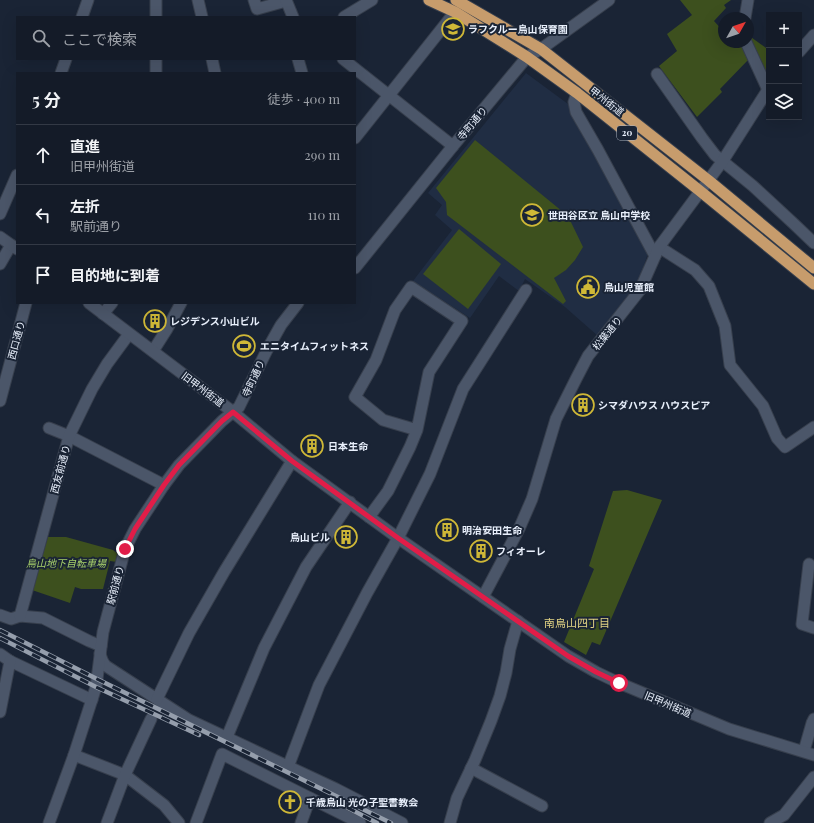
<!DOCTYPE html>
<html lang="ja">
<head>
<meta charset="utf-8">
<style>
  body { margin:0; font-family:"Playfair Display","Noto Sans JP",serif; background:#212834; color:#f1f3f6 }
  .controls { position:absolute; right:12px; top:12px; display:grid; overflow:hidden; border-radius:0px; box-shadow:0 4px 16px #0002 }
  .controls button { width:36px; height:36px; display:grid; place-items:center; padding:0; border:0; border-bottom:1px solid #333945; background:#141b28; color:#f1f3f6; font:20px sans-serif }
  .compass { position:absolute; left:718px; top:12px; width:36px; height:36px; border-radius:50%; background:#141b28; box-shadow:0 4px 16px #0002; rotate:50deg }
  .stop { position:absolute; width:12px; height:12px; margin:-9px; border:3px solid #e11d48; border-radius:50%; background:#fff }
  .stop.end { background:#e11d48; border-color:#fff; box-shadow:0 1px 4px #0008 }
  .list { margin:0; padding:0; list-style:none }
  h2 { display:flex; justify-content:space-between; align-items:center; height:52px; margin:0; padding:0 16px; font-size:17px }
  h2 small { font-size:13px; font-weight:400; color:#9da1a8 }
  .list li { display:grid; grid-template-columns:26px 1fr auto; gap:12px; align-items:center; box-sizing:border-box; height:60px; padding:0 16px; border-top:1px solid #333945 }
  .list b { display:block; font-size:15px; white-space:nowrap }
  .list p { margin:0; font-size:13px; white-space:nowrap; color:#9da1a8 }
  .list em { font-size:13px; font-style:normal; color:#9da1a8 }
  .icon { flex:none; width:22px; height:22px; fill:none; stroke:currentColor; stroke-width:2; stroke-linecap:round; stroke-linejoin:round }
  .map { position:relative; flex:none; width:814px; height:823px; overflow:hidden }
  .search { position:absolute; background:#141b28; box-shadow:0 4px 16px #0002; left:16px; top:16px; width:340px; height:44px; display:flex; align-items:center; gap:10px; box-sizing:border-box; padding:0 14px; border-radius:0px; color:#9da1a8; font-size:15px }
  .panel { position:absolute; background:#141b28; box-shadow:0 4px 16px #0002; left:16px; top:72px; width:340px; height:232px; border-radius:0px }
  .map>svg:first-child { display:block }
  .built { fill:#202d43 }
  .green { fill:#3d501e }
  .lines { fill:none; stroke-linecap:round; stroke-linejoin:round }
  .minor-casing { stroke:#373f4d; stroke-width:13 }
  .tertiary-casing { stroke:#373f4d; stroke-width:13 }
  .trunk-casing { stroke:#373f4d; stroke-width:13 }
  .minor { stroke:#4b5669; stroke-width:11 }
  .tertiary { stroke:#4b5669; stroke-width:11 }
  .trunk { stroke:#c79c6c; stroke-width:11 }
  .rail-casing { stroke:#959eac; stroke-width:4.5 }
  .rail { stroke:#1a2435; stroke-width:3; stroke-dasharray:9; stroke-linecap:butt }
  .route { stroke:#e11d48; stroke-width:5 }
  .labels { text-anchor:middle; stroke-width:4; stroke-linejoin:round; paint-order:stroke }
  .shield { fill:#1a2435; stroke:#abb3c0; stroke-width:1 }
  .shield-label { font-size:9px; font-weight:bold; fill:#e9f0fc }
  .poi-label { font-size:10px; font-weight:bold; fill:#e9f0fc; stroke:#1a2435; text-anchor:start }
  .street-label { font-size:10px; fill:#e9f0fc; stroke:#1a2435 }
  .park-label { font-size:10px; font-style:italic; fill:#a8d16b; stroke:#1a2435 }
  .neighbourhood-label { font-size:11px; fill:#e1d284; stroke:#1a2435 }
</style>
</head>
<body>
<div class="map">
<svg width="814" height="823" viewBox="0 0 814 823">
  <rect width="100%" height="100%" fill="#1a2435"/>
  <!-- built -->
  <polygon class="built" points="526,73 568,104 648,253 642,272 636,286 598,336 565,307 525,279 519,291 499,276 470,318 413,281 452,230 435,215 442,205 428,193"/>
  <!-- green -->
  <g class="green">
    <polygon points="680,0 731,0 724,5 726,8 714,21 724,32 724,42 741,42 748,60 720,89 722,92 697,117 659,66 677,51 667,34 692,15"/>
    <polygon points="748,35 769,50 769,80 748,38"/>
    <polygon points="475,140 568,216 583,247 575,260 566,270 554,278 566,301 563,304 447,215 446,202 436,188"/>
    <polygon points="459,229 501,264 468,309 423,274"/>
    <polygon points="627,490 662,500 600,645 592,642 586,655 564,642 594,569 589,566 613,491"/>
    <polygon points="48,537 66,537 113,550 119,555 117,562 110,561 103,589 81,589 75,587 70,603 32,590"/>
  </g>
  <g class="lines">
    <!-- minor casing -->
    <g class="minor-casing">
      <g id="minor">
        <polyline points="198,0 202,17"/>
        <polyline points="254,0 257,9 286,1"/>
        <polyline points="286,0 293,17"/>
        <polyline points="156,17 156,0"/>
        <polyline points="344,17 372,0"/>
        <polyline points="745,18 748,0"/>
        <polyline points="746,42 768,90"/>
        <polyline points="541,49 609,0"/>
        <polyline points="212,59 215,73"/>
        <polyline points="298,59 302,73"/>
        <polyline points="343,59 453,146"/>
        <polyline points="156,73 156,59"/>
        <polyline points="657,74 702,138 715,155 753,186 793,223 814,243"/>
        <polyline points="577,93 574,102 576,112 598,150 655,256"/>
        <polyline points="355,138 455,12"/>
        <polyline points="659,247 695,270 709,286 725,326 730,365 763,406 777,438 785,447 814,427"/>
        <polyline points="0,264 11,245"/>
        <polyline points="103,314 112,303"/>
        <polyline points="153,351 167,329 181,303"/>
        <polyline points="0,401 26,303"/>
        <polyline points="49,428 69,436 164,485"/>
        <polyline points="369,517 388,491 410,447 417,430 429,372 462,321 411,287 395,310 376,360 355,397 383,420 417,430"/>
        <polyline points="809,564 802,624 814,628"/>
        <polyline points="0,615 11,619 20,616 43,618 89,641 101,646"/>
        <polyline points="20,616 69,436 92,389 107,364 129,334"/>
        <path d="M100,653C101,658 102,662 106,666L189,720L336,789L402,823"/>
        <polyline points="0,654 10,661 92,700"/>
        <polyline points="157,699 189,633 224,572 292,461"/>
        <polyline points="0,712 10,661"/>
        <polyline points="227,737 264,648 306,567 350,502"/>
        <polyline points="804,751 812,723 814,719"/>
        <polyline points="74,755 125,775 164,805 179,823"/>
        <polyline points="288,767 319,685 367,593 398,538 430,474 463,389 526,290"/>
        <polyline points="471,768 542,806"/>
        <polyline points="107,823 125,775 151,719"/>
        <polyline points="196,823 222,754 360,823"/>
        <polyline points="301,823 310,798"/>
        <polyline points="450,823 457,798 475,760 491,721 500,696 506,673 510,649 518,621"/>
        <polyline points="770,823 784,815 814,777"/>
      </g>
    </g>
    <!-- tertiary casing -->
    <g class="tertiary-casing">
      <g id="tertiary">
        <polyline points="82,17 88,0"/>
        <polyline points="799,52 814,35"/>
        <polyline points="61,73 66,59"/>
        <polyline points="0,214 17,175"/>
        <polyline points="0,237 17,249"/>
        <polyline points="355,268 453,146 527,57 541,49"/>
        <polyline points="89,303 233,412 292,461 398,538 568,656 596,672 619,683 729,729 814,755"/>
        <polyline points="483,597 519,529 532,499 556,419 576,379 588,356 640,290 659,247 722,162 769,88"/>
        <polyline points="49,823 74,755 96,687 103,632 125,549 135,529 164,485 179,465 222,421 239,407 267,350 281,325 298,303"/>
      </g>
    </g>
    <!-- trunk casing -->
    <g class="trunk-casing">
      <g id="trunk">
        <polyline points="429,0 455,12 527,57 577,93 700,191 814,284"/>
        <polyline points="456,0 541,49 708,180 814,268"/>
      </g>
    </g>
    <!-- minor -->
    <use href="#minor" class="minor"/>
    <!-- tertiary -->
    <use href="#tertiary" class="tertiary"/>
    <!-- trunk -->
    <use href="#trunk" class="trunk"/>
    <!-- rail casing -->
    <g class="rail-casing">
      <g id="rail">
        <polyline points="0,630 97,679 391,823"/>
        <polyline points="0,638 96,687 199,735"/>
        <polyline points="331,799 377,823"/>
      </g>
    </g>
    <!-- rail -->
    <use href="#rail" class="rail"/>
  </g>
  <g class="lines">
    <!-- route -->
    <polyline class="route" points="125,549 135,529 164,485 179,465 222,421 233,412 292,461 398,538 568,656 596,672 619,683"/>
  </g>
  <!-- icons -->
  <defs>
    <g id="school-ring" transform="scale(1.15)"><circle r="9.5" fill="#1a2435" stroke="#cfb837" stroke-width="1.5"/><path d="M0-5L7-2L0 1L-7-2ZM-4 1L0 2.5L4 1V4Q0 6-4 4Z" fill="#cfb837"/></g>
    <g id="civic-ring" transform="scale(1.15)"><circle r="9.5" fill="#1a2435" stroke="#cfb837" stroke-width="1.5"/><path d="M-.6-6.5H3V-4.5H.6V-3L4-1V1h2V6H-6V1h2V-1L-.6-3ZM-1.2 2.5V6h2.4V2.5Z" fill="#cfb837"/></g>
    <g id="building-ring" transform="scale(1.15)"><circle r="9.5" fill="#1a2435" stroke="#cfb837" stroke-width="1.5"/><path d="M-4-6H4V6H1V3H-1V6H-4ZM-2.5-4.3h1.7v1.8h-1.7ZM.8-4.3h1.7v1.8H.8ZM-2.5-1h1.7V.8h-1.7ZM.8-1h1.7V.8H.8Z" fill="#cfb837"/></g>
    <g id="stadium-ring" transform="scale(1.15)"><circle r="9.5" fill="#1a2435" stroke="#cfb837" stroke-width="1.5"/><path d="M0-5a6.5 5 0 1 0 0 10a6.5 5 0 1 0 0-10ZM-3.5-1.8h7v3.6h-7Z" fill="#cfb837"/></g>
    <g id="church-ring" transform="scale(1.15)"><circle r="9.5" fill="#1a2435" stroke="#cfb837" stroke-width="1.5"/><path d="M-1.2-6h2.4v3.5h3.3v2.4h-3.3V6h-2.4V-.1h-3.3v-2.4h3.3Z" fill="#cfb837"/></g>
  </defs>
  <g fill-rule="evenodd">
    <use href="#school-ring" x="453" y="29"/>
    <use href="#school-ring" x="532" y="215"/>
    <use href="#civic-ring" x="588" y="287"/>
    <use href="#building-ring" x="155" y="321"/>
    <use href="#stadium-ring" x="244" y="346"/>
    <use href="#building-ring" x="583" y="405"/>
    <use href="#building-ring" x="312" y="446"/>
    <use href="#building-ring" x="447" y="530"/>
    <use href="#building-ring" x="346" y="537"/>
    <use href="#building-ring" x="481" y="551"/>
    <use href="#church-ring" x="290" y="802"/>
  </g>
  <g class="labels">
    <!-- shield labels -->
    <rect class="shield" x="617" y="126" width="20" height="14" rx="3"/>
    <g class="shield-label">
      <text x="627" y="136">20</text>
    </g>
    <!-- poi labels -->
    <g class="poi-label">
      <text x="468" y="33">ラフクルー烏山保育園</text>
      <text x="548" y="219">世田谷区立 烏山中学校</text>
      <text x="604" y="291">烏山児童館</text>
      <text x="170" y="325">レジデンス小山ビル</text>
      <text x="260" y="350">エニタイムフィットネス</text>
      <text x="598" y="409">シマダハウス ハウスピア</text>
      <text x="328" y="450">日本生命</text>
      <text x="462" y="534">明治安田生命</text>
      <text x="330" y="541" text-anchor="end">烏山ビル</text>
      <text x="496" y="555">フィオーレ</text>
      <text x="306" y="806">千歳烏山 光の子聖書教会</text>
    </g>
    <!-- street labels -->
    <g class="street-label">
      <text transform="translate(607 101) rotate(38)" y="4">甲州街道</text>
      <text transform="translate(472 123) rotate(-50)" y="4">寺町通り</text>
      <text transform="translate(607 333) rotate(-51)" y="4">松葉通り</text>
      <text transform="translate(16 340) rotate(-75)" y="4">西口通り</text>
      <text transform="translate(253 378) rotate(-65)" y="4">寺町通り</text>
      <text transform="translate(203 389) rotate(37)" y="4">旧甲州街道</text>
      <text transform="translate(60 469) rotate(-75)" y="4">西友前通り</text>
      <text transform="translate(115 585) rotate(-75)" y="4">駅前通り</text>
      <text transform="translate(668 704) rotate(23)" y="4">旧甲州街道</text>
    </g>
    <!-- park labels -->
    <g class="park-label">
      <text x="66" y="567">烏山地下自転車場</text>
    </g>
    <!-- neighbourhood labels -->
    <g class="neighbourhood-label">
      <text x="577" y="627">南烏山四丁目</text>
    </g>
  </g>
</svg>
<div class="controls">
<button>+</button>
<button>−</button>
<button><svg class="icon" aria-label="layers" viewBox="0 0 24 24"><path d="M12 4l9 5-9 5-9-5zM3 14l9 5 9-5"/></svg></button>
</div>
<svg class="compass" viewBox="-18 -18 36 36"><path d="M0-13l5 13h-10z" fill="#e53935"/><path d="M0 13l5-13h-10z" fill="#9da1a8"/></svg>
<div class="stop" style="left:619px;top:683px"></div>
<div class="stop end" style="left:125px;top:549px"></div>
<div class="search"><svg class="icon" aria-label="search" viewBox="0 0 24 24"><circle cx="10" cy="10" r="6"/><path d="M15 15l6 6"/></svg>ここで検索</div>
<section class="panel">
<h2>5 分<small>徒歩 · 400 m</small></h2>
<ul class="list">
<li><svg class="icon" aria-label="ahead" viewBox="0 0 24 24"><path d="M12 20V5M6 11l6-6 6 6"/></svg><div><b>直進</b><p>旧甲州街道</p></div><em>290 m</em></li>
<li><svg class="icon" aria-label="left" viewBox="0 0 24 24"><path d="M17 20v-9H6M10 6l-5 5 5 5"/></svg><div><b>左折</b><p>駅前通り</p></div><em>110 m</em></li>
<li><svg class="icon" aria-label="arrive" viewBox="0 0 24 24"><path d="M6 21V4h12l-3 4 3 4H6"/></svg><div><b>目的地に到着</b></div></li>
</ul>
</section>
</div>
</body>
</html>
